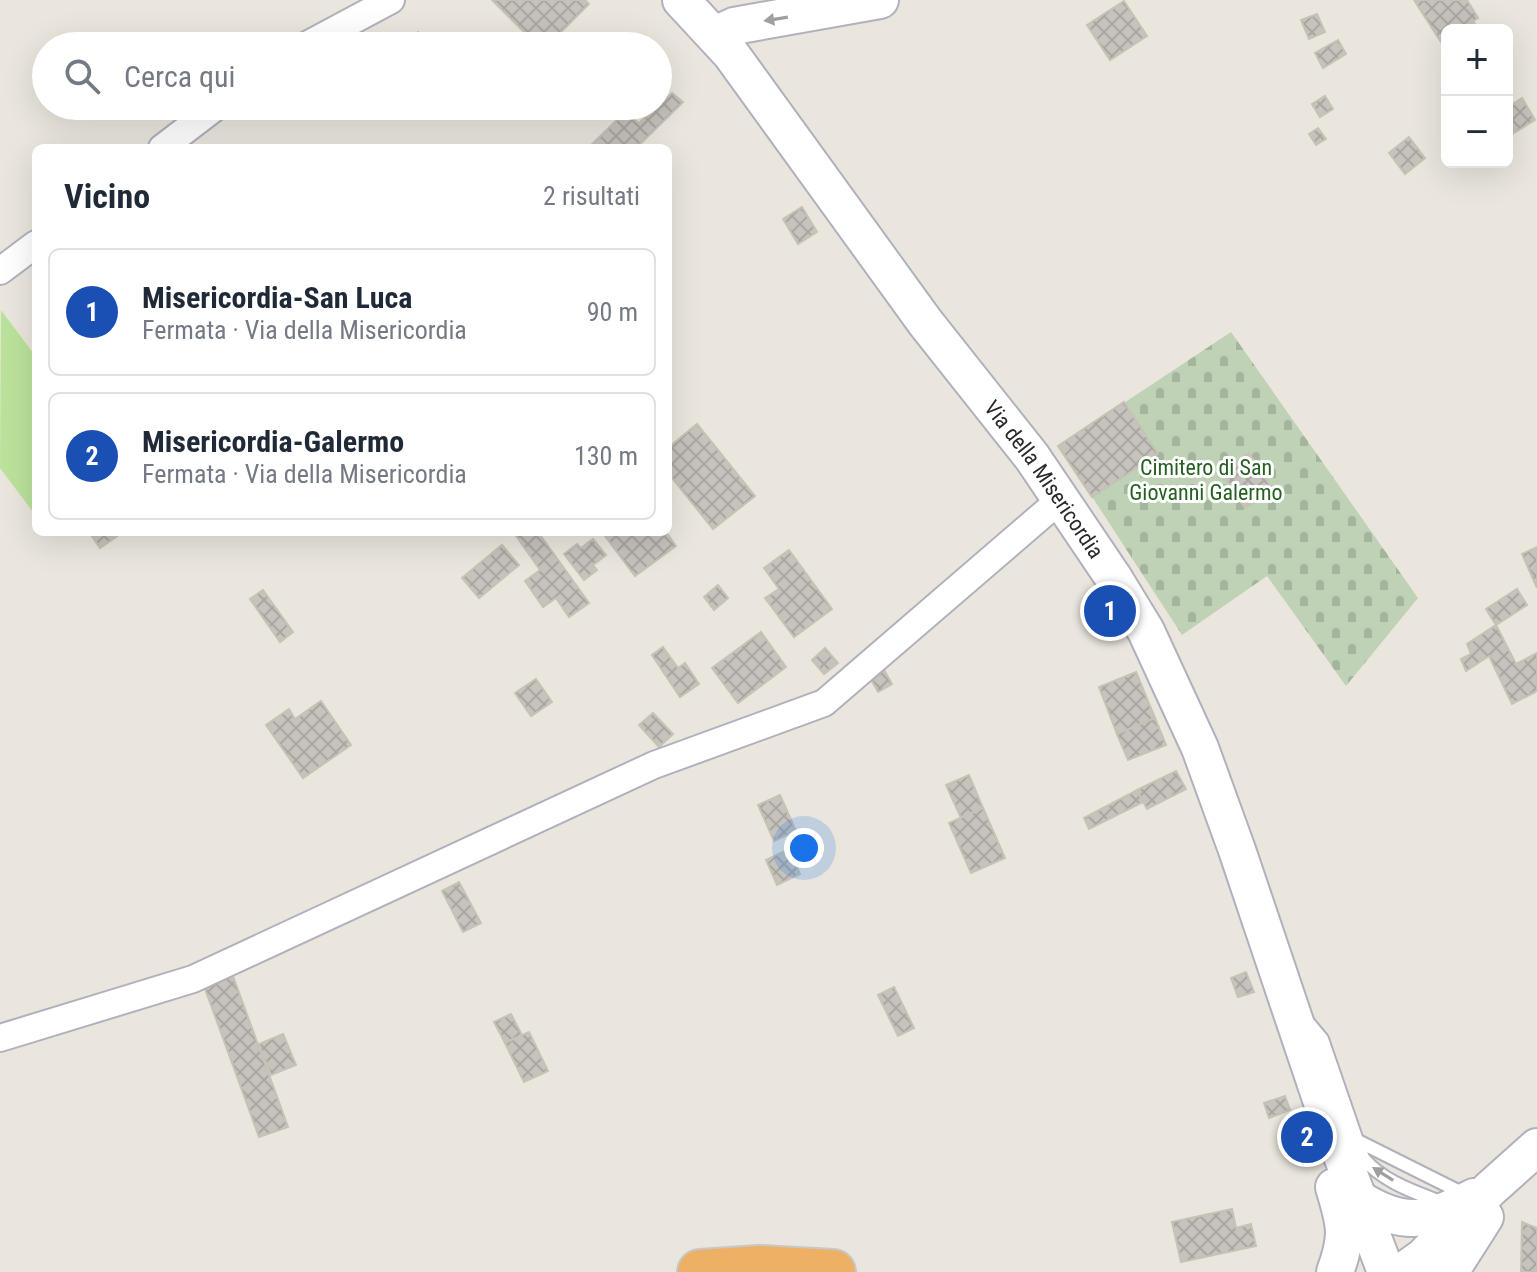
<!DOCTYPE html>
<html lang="it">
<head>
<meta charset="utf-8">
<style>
  body { margin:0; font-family:"Roboto Condensed",sans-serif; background:#f2f2f3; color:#1f2937 }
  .controls { position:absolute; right:24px; top:24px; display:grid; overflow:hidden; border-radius:12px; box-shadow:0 8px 32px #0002 }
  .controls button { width:72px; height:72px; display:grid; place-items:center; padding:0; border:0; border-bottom:2px solid #e0e1e3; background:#fff; color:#1f2937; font:40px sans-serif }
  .you { position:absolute; left:804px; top:848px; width:28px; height:28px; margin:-20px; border:6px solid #fff; border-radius:50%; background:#1a73e8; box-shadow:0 0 0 12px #1a73e833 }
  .badge { display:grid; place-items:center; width:52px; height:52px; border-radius:50%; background:#ea580c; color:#fff; font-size:26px; font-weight:700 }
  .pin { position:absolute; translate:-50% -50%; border:4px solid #fff; box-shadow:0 2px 8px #0006 }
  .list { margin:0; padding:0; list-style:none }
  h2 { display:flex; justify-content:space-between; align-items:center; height:104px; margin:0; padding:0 32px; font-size:34px }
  h2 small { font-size:26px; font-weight:400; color:#747a83 }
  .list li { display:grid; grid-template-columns:52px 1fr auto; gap:24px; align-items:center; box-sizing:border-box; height:128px; margin:0 16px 16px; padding:0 16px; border:2px solid #e0e1e3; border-radius:12px }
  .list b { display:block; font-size:30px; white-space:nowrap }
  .list p { margin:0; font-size:26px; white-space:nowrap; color:#747a83 }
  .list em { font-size:26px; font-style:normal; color:#747a83 }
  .icon { flex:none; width:44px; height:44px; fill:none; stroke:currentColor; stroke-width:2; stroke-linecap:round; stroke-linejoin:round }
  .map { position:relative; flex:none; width:1537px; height:1272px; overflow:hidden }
  .search { position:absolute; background:#fff; box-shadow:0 8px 32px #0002; left:32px; top:32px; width:640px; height:88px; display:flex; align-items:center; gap:20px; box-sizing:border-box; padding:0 28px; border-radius:44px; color:#747a83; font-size:30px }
  .panel { position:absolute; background:#fff; box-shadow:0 8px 32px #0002; left:32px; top:144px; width:640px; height:392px; border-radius:12px }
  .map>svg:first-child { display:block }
  .cemetery { fill:url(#cemetery-stones) }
  .pitch { fill:#bbe29b }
  .building { fill:url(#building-cross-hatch); stroke:#c5c2b6; stroke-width:2 }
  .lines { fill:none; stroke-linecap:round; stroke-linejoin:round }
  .service-casing { stroke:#b0b1bc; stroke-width:16 }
  .minor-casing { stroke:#b0b1bc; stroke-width:30 }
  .secondary-casing { stroke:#b0b1bc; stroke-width:40 }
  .motorway-casing { stroke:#c7c7c7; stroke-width:48 }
  .service { stroke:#fff; stroke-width:12 }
  .minor { stroke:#fff; stroke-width:26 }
  .secondary { stroke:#fff; stroke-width:36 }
  .motorway { stroke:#eeb064; stroke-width:44 }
  .oneway { fill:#9f9f9f }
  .labels { text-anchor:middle; stroke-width:6; stroke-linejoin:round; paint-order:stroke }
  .park-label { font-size:22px; fill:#265f21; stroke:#fff }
  .street-label { font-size:22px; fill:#292929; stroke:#fff }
</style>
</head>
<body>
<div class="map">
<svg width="1537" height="1272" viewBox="0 0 1537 1272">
  <defs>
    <pattern id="cemetery-stones" width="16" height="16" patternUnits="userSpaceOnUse" patternTransform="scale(2)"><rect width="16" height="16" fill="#c0d2b5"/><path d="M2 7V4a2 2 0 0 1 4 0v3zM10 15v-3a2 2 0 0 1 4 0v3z" fill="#a5b49c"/></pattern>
    <pattern id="building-cross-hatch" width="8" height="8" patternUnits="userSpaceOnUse" patternTransform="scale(2)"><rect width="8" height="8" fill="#c6c2bc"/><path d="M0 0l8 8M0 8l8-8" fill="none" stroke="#aaa7a2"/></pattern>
  </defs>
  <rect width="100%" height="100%" fill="#eae6dd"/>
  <!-- cemetery -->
  <polygon class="cemetery" points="1231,332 1418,598 1346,686 1267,576 1182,635 1059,446"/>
  <!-- pitch -->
  <polygon class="pitch" points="1,310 36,357 36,516 0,468"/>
  <!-- building -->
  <g class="building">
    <polygon points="492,0 585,0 589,4 547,46 538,46"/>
    <polygon points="1414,0 1467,0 1478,18 1459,30 1447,30 1447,38 1441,42"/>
    <polygon points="1124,1 1147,36 1110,60 1087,25"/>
    <polygon points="1317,14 1325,32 1309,39 1301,20"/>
    <polygon points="1473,21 1479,30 1459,30"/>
    <polygon points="418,32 427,46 401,46 400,43"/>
    <polygon points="1338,40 1346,54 1323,68 1315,53"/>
    <polygon points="672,93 683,102 636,148 588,148 625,112 639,123"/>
    <polygon points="1325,96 1333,109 1320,117 1312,104"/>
    <polygon points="1522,98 1535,120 1512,134 1507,125 1507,108"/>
    <polygon points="1318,128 1326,139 1316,145 1309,134"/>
    <polygon points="1409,137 1425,158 1405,174 1389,153"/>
    <polygon points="802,207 817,232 798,244 783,219"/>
    <polygon points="1124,402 1158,454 1092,497 1058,446"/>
    <polygon points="697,424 755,496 713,529 668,473 668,448"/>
    <polygon points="1249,453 1273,490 1245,508 1221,471"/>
    <polygon points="89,532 123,532 100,548"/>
    <polygon points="516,532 538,532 589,603 569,617 556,598 543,607 525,581 540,570 514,533"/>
    <polygon points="602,532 666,532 676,546 635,576"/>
    <polygon points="593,539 606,555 593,565 597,570 584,580 564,554 577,544 581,548"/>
    <polygon points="502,545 519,565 479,598 462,578"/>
    <polygon points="1537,547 1537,588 1522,554"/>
    <polygon points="789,550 832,609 794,637 765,598 779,589 764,568"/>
    <polygon points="718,585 728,598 714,610 704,597"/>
    <polygon points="1517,589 1527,605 1496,625 1486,609"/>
    <polygon points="263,590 293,632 280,642 250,599"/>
    <polygon points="1496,625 1516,664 1537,653 1537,691 1512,704 1489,656 1466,671 1461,659 1471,654 1467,644"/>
    <polygon points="761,632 786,667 738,703 712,668"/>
    <polygon points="663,647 678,668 685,663 699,684 680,697 652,655"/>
    <polygon points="825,648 838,663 824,674 812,660"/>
    <polygon points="883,668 892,684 878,692 869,676"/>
    <polygon points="1136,672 1155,718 1117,734 1099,687"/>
    <polygon points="536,679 552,702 531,716 515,693"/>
    <polygon points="321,701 351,745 303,778 266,725 289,709 295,719"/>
    <polygon points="653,713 673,734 659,747 639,725"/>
    <polygon points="1155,718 1166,745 1128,760 1117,734"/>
    <polygon points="1176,771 1186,789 1147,809 1137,790"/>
    <polygon points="969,775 983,808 961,818 946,785"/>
    <polygon points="1137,790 1143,802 1089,829 1084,818"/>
    <polygon points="780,795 796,831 774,841 758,805"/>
    <polygon points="983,808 1005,858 971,873 949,823"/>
    <polygon points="789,849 800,874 777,885 766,860"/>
    <polygon points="459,882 481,923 463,932 442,891"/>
    <polygon points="1246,972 1254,992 1238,997 1231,978"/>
    <polygon points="233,976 288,1127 259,1137 204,986"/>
    <polygon points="894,987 914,1028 898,1036 878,995"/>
    <polygon points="511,1014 522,1035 505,1043 494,1022"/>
    <polygon points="529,1032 548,1071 524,1082 505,1043"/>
    <polygon points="283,1034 296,1065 271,1075 259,1044"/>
    <polygon points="1285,1096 1290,1110 1269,1118 1264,1103"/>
    <polygon points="1232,1209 1236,1228 1251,1224 1256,1246 1181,1262 1172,1222"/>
    <polygon points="1522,1222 1537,1228 1537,1272 1521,1272"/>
  </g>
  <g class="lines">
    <!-- service casing -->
    <g class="service-casing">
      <g id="service">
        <path d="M1307,1021L1322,1039L1363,1158C1383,1182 1415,1192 1443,1203"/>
        <polyline points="1358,1141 1466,1195"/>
      </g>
    </g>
    <!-- minor casing -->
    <g class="minor-casing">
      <g id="minor">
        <polyline points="305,46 391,0"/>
        <polyline points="162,148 217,106"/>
        <polyline points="0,271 36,244"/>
        <polyline points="0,1038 193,979 654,765 824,703 1061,499"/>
      </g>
    </g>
    <!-- secondary casing -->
    <g class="secondary-casing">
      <g id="secondary">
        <path id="s1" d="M681,0L731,54L925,322L1032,457L1113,577L1146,631L1200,748L1237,850L1325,1111L1386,1272"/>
        <polyline points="715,35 734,26 880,0"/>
        <path d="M1334,1187C1345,1224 1349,1235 1335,1272"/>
        <path d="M1359,1199C1406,1228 1427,1221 1474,1197"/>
        <polyline points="1402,1272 1423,1257 1490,1189 1537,1147"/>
        <polyline points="1450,1272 1485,1217"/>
      </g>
    </g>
    <!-- motorway casing -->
    <g class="motorway-casing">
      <polyline id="motorway" points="700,1272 760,1268 833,1272"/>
    </g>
    <!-- service -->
    <use href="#service" class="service"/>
    <!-- minor -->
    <use href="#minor" class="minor"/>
    <!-- secondary -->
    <use href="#secondary" class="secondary"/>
    <!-- motorway -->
    <use href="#motorway" class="motorway"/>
  </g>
  <!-- one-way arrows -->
  <defs><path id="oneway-solid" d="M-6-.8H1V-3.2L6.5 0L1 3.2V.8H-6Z" transform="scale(2)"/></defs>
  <g class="oneway">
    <use href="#oneway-solid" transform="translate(776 19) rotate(171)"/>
    <use href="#oneway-solid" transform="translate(1383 1174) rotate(-148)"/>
  </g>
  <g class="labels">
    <!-- park labels -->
    <g class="park-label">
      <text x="1206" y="475">Cimitero di San<tspan x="1206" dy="25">Giovanni Galermo</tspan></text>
    </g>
    <!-- street labels -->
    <g class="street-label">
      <text dy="8" stroke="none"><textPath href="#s1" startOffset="602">Via della Misericordia</textPath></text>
    </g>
  </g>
</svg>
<div class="controls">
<button>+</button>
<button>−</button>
</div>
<div class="you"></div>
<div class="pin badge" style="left:1110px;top:611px;background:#1a4fb4">1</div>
<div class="pin badge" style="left:1307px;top:1137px;background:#1a4fb4">2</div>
<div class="search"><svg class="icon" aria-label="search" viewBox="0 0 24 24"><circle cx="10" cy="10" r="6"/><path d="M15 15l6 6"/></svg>Cerca qui</div>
<section class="panel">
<h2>Vicino<small>2 risultati</small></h2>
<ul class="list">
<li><span class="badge" style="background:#1a4fb4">1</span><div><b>Misericordia-San Luca</b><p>Fermata · Via della Misericordia</p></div><em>90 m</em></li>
<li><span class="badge" style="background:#1a4fb4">2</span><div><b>Misericordia-Galermo</b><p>Fermata · Via della Misericordia</p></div><em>130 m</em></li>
</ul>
</section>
</div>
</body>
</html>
